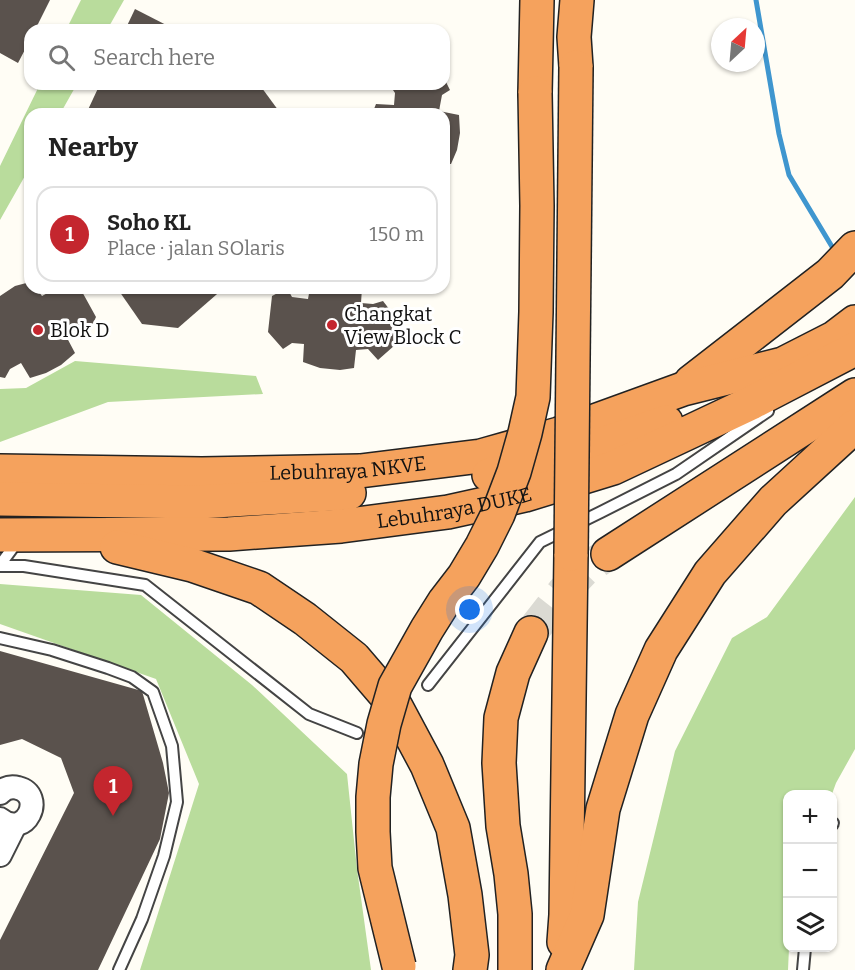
<!DOCTYPE html>
<html lang="en">
<head>
<meta charset="utf-8">
<style>
  body { margin:0; font-family:Bitter,serif; background:#f6f6f6; color:#222 }
  .controls { position:absolute; right:18px; bottom:18px; display:grid; overflow:hidden; border-radius:12px; box-shadow:0 2px 4px #0004 }
  .controls button { width:54px; height:54px; display:grid; place-items:center; padding:0; border:0; border-bottom:2px solid #e0e0e0; background:#fff; color:#222; font:30px sans-serif }
  .compass { position:absolute; left:711px; top:18px; width:54px; height:54px; border-radius:50%; background:#fff; box-shadow:0 2px 4px #0004; rotate:26deg }
  .you { position:absolute; left:470px; top:610px; width:21px; height:21px; margin:-15px; border:4px solid #fff; border-radius:50%; background:#1a73e8; box-shadow:0 0 0 9px #1a73e833 }
  .badge { display:grid; place-items:center; width:39px; height:39px; border-radius:50%; background:#c4262e; color:#fff; font-size:20px; font-weight:700 }
  .pin { position:absolute; translate:-50% -50px; filter:drop-shadow(0 2px 3px #0008) }
  .pin::after { content:''; position:absolute; top:32px; width:21px; height:18px; background:inherit; clip-path:polygon(0 0,100% 0,50% 100%) }
  .list { margin:0; padding:0; list-style:none }
  h2 { display:flex; justify-content:space-between; align-items:center; height:78px; margin:0; padding:0 24px; font-size:26px }
  h2 small { font-size:20px; font-weight:400; color:#767676 }
  .list li { display:grid; grid-template-columns:39px 1fr auto; gap:18px; align-items:center; box-sizing:border-box; height:96px; margin:0 12px 12px; padding:0 12px; border:2px solid #e0e0e0; border-radius:18px }
  .list b { display:block; font-size:22px; white-space:nowrap }
  .list p { margin:0; font-size:20px; white-space:nowrap; color:#767676 }
  .list em { font-size:20px; font-style:normal; color:#767676 }
  .icon { flex:none; width:33px; height:33px; fill:none; stroke:currentColor; stroke-width:2; stroke-linecap:round; stroke-linejoin:round }
  .map { position:relative; flex:none; width:855px; height:970px; overflow:hidden }
  .search { position:absolute; background:#fff; box-shadow:0 2px 4px #0004; left:24px; top:24px; width:426px; height:66px; display:flex; align-items:center; gap:15px; box-sizing:border-box; padding:0 21px; border-radius:18px; color:#767676; font-size:22px }
  .panel { position:absolute; background:#fff; box-shadow:0 2px 4px #0004; left:24px; top:108px; width:426px; height:186px; border-radius:18px }
  .map>svg:first-child { display:block }
  .forest { fill:#b9dc9c }
  .lines { fill:none; stroke-linecap:round; stroke-linejoin:round }
  .stream { stroke:#3f96cf; stroke-width:5 }
  .building { fill:#5a524d }
  .highway-tunnel { stroke:#dbdad3; stroke-width:33; stroke-dasharray:33 16; stroke-linecap:butt }
  .lane-casing { stroke:#444; stroke-width:14 }
  .street-casing { stroke:#444; stroke-width:26 }
  .highway-casing { stroke:#222; stroke-width:36 }
  .lane { stroke:#fff; stroke-width:10 }
  .street { stroke:#fff; stroke-width:22 }
  .highway { stroke:#f5a25d; stroke-width:33 }
  .highway-bridge-casing { stroke:#222; stroke-width:36; stroke-linecap:butt }
  .highway-bridge { stroke:#f5a25d; stroke-width:33 }
  .poi-dot { fill:#c4262e; stroke:#fff; stroke-width:2 }
  .labels { text-anchor:middle; stroke-width:6; stroke-linejoin:round; paint-order:stroke }
  .poi-label { font-size:20px; fill:#111; stroke:#fff; text-anchor:start }
  .street-label { font-size:20px; fill:#111; stroke:#fff }
</style>
</head>
<body>
<div class="map">
<svg width="855" height="970" viewBox="0 0 855 970">
  <rect width="100%" height="100%" fill="#fffdf5"/>
  <!-- forest -->
  <g class="forest">
    <polygon points="81,0 124,0 107,30 66,30"/>
    <polygon points="40,84 77,84 60,114 30,114 30,167 0,220 0,166"/>
    <polygon points="75,361 256,376 263,394 108,402 0,442 0,389 26,388"/>
    <polygon points="855,497 855,749 836,783 832,794 788,794 788,948 789,948 788,970 634,970 638,902 675,751 732,638 767,617"/>
    <polygon points="0,584 141,595 252,685 347,774 357,869 371,970 140,970 199,784 156,679 0,624"/>
  </g>
  <g class="lines">
    <!-- stream -->
    <polyline class="stream" points="756,0 779,134 789,175 834,250"/>
  </g>
  <!-- building -->
  <g class="building">
    <polygon points="0,0 50,0 35,30 30,30 30,40 18,63 0,53"/>
    <polygon points="135,9 176,30 125,30"/>
    <polygon points="444,78 450,90 442,95 439,111 459,115 460,133 457,150 451,164 444,164 444,114 372,114 376,104 394,105 395,93 389,84 444,84"/>
    <polygon points="100,84 259,84 281,114 86,114"/>
    <polygon points="30,282 30,288 36,288 42,296 53,290 53,288 80,288 96,317 89,332 79,328 66,336 75,353 61,365 46,373 30,378 21,363 10,369 5,378 0,377 0,296 15,286"/>
    <polygon points="117,288 224,288 178,328 142,324"/>
    <polygon points="287,288 292,297 308,299 310,288 362,288 361,303 373,304 383,301 396,318 395,345 378,360 368,349 356,350 354,368 340,370 320,368 303,362 304,344 292,343 283,349 268,332 272,296"/>
    <polygon points="0,651 142,691 163,763 169,793 160,839 98,970 0,970 0,940 74,793 61,758 22,739 0,745"/>
  </g>
  <g class="lines">
    <!-- highway-tunnel -->
    <polyline class="highway-tunnel" points="531,633 563,592 583,571 608,554"/>
    <!-- lane casing -->
    <g class="lane-casing">
      <g id="lane">
        <polyline points="0,565 17,542"/>
        <polyline points="0,566 24,566 145,585 309,714 357,733"/>
        <polyline points="0,638 52,650 108,668 132,677 153,692 172,746 177,802 164,856 142,919 119,970"/>
        <polyline points="428,685 540,542 601,512 676,474 768,411"/>
        <polyline points="832,825 833,823"/>
        <polyline points="803,970 805,948"/>
      </g>
    </g>
    <!-- street casing -->
    <g class="street-casing">
      <g id="street">
        <path d="M0,793C5,788 11,786 18,788C46,795 26,840 0,819"/>
        <polyline points="0,855 15,825"/>
      </g>
    </g>
    <!-- highway casing -->
    <g class="highway-casing">
      <g id="highway">
        <polyline points="576,67 574,37 577,0"/>
        <polyline points="535,93 537,0"/>
        <polyline points="691,382 830,274 855,248"/>
        <path id="s1" d="M0,471L202,474L360,471L481,456L559,434L683,389L783,364L834,338L855,322"/>
        <polyline points="489,475 555,460 666,422"/>
        <polyline points="0,499 199,502 349,493"/>
        <path id="s2" d="M0,535L229,534L341,526L448,512L525,495L613,468L751,403L855,349"/>
        <polyline points="117,547 192,565 259,588 305,619 354,658 396,707 427,765 453,828 465,895 472,955 470,970"/>
        <polyline points="608,554 855,395"/>
        <polyline points="564,942 566,915 571,554"/>
        <polyline points="515,970 515,914 511,874 503,826 499,763 501,718 513,673 531,633"/>
        <polyline points="563,970 587,915 603,809 632,715 661,650 710,573 773,501 855,426"/>
      </g>
    </g>
    <!-- lane -->
    <use href="#lane" class="lane"/>
    <!-- street -->
    <use href="#street" class="street"/>
    <!-- highway -->
    <use href="#highway" class="highway"/>
    <!-- highway-bridge casing -->
    <g class="highway-bridge-casing">
      <g id="highway-bridge">
        <polyline points="571,554 576,67"/>
        <polyline points="399,966 375,868 373,832 373,797 376,764 384,724 395,686 427,629 444,602 464,576 482,546 498,514 514,472 525,433 533,397 536,312 537,206 535,93"/>
      </g>
    </g>
    <!-- highway-bridge -->
    <use href="#highway-bridge" class="highway-bridge"/>
  </g>
  <!-- markers -->
  <g class="poi-dot">
    <circle cx="332" cy="325" r="6"/>
    <circle cx="38" cy="330" r="6"/>
  </g>
  <g class="labels">
    <!-- poi labels -->
    <g class="poi-label">
      <text x="344" y="321">Changkat<tspan x="344" dy="23">View Block C</tspan></text>
      <text x="50" y="337">Blok D</text>
    </g>
    <!-- street labels -->
    <g class="street-label">
      <text dy="7" stroke="none"><textPath href="#s1" startOffset="348">Lebuhraya NKVE</textPath></text>
      <text dy="7" stroke="none"><textPath href="#s2" startOffset="456">Lebuhraya DUKE</textPath></text>
    </g>
  </g>
</svg>
<div class="controls">
<button>+</button>
<button>−</button>
<button><svg class="icon" aria-label="layers" viewBox="0 0 24 24"><path d="M12 4l9 5-9 5-9-5zM3 14l9 5 9-5"/></svg></button>
</div>
<svg class="compass" viewBox="-18 -18 36 36"><path d="M0-13l5 13h-10z" fill="#e53935"/><path d="M0 13l5-13h-10z" fill="#767676"/></svg>
<div class="you"></div>
<div class="pin badge" style="left:113px;top:816px">1</div>
<div class="search"><svg class="icon" aria-label="search" viewBox="0 0 24 24"><circle cx="10" cy="10" r="6"/><path d="M15 15l6 6"/></svg>Search here</div>
<section class="panel">
<h2>Nearby<small></small></h2>
<ul class="list">
<li><span class="badge">1</span><div><b>Soho KL</b><p>Place · jalan SOlaris</p></div><em>150 m</em></li>
</ul>
</section>
</div>
</body>
</html>
